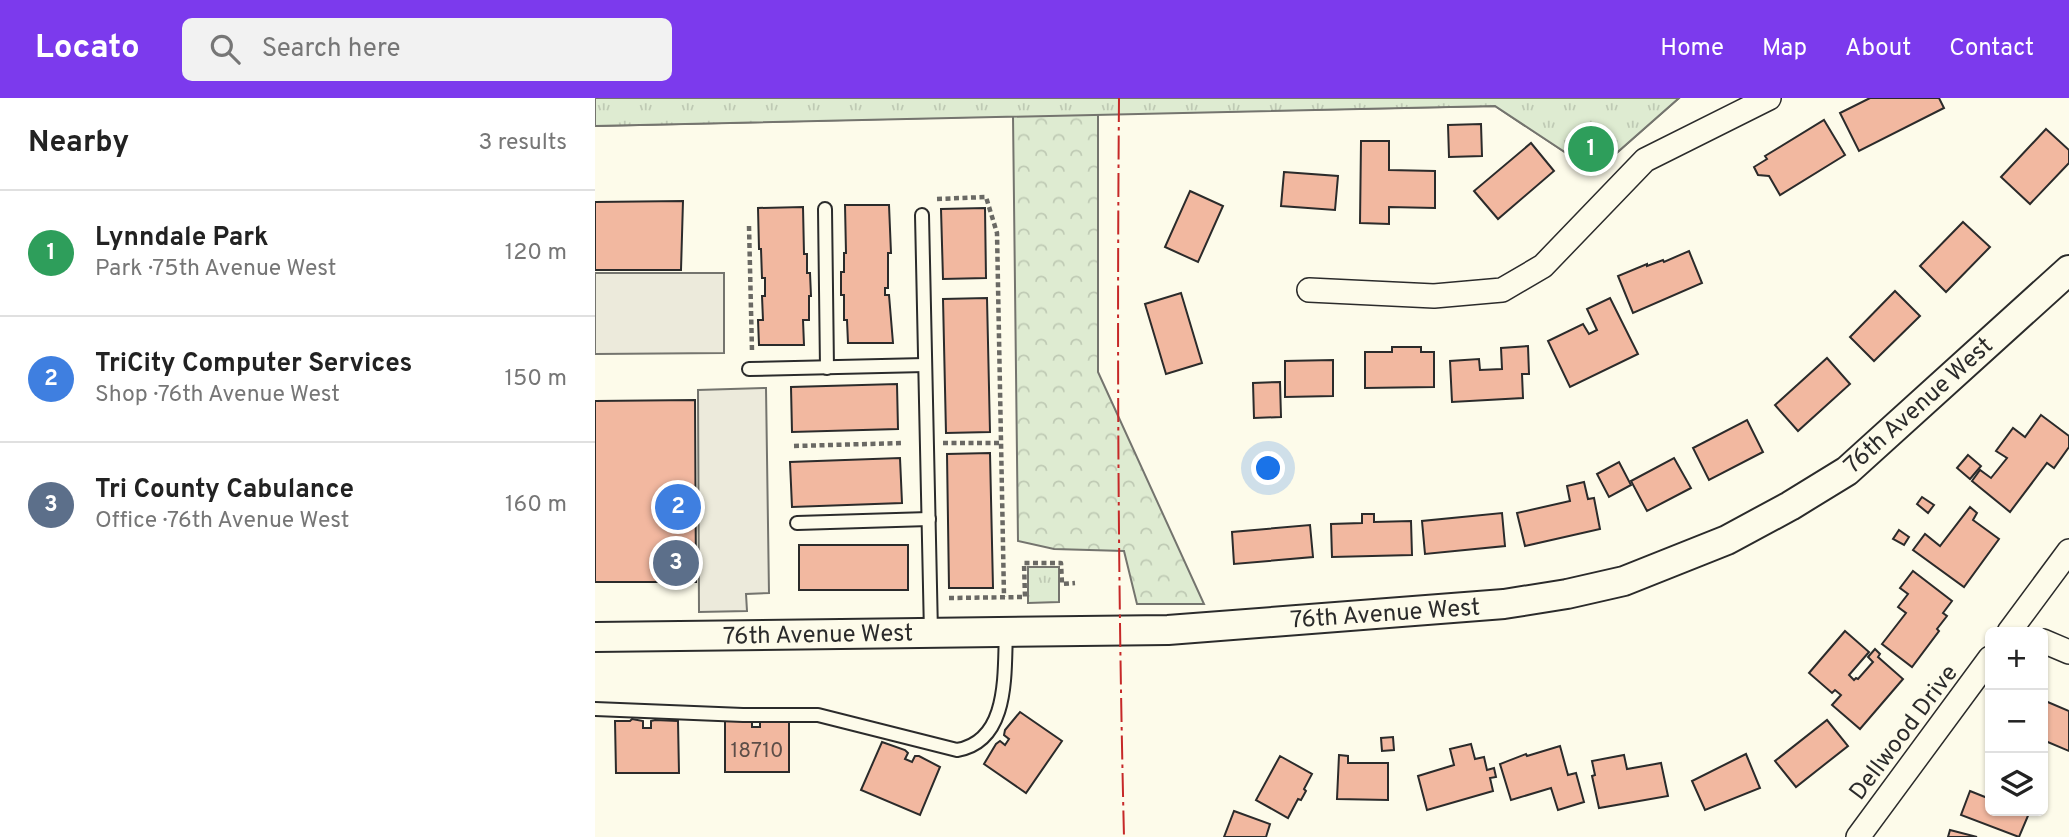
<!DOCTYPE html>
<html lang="en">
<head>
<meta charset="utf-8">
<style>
  body { margin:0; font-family:Overpass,sans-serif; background:#f2f2f2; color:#222 }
  .controls { position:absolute; right:21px; bottom:21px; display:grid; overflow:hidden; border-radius:10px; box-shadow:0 2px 5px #0004 }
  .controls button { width:63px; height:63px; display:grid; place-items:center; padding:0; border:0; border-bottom:2px solid #e0e0e0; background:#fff; color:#222; font:35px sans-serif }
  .you { position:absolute; left:674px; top:371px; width:24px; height:24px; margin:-18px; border:5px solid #fff; border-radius:50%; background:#1a73e8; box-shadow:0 0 0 10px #1a73e833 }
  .badge { display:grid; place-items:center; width:46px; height:46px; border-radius:50%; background:#7c3aed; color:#fff; font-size:23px; font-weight:700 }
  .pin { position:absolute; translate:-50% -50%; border:4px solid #fff; box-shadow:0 2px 7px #0006 }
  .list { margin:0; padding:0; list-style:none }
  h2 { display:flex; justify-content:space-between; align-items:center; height:91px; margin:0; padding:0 28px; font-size:30px }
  h2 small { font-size:23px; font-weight:400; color:#767676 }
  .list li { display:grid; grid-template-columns:46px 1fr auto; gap:21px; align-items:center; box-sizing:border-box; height:126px; padding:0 28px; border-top:2px solid #e0e0e0 }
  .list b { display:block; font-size:26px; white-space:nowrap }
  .list p { margin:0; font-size:23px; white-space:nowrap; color:#767676 }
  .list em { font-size:23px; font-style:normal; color:#767676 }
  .icon { flex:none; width:38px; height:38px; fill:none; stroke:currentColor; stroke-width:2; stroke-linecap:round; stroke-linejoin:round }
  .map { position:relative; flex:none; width:1474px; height:739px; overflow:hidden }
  header { display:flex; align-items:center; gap:42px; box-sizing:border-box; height:98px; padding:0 35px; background:#7c3aed; color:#fff }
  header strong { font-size:33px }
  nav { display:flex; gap:38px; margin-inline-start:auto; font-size:24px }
  .search { width:490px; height:63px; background:#f2f2f2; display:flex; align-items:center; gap:18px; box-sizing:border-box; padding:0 24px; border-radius:10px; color:#767676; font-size:26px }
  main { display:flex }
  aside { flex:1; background:#fff }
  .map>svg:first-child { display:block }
  .forest { fill:url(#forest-crowns); stroke:#74746e; stroke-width:2 }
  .park { fill:url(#park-tufts); stroke:#74746e; stroke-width:2 }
  .parking { fill:#eceadb; stroke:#74746e; stroke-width:2 }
  .building { fill:#f2b8a0; stroke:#2b2b2b; stroke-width:2 }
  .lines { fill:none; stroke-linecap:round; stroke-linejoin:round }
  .service-casing { stroke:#2b2b2b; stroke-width:16 }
  .minor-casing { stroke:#2b2b2b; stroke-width:26 }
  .tertiary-casing { stroke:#2b2b2b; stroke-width:32 }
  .path { stroke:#6a6964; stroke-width:4.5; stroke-dasharray:5 3.5; stroke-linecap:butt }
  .service { stroke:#fdfbea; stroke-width:12 }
  .minor { stroke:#fdfbea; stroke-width:23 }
  .tertiary { stroke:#fdfbea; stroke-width:28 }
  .power { stroke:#c62828; stroke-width:2; stroke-dasharray:24 5 3.5 5; stroke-linecap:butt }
  .labels { text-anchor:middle; stroke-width:5; stroke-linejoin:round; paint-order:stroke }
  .number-label { font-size:21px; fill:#5d4e48 }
  .street-label { font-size:24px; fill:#2b2b2b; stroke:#fdfbea }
</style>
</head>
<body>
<header>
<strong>Locato</strong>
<div class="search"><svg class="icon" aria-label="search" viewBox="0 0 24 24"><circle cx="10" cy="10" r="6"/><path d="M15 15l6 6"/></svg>Search here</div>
<nav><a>Home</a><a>Map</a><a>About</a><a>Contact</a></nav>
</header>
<main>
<aside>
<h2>Nearby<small>3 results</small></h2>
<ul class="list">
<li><span class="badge" style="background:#2e9e5b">1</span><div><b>Lynndale Park</b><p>Park · 75th Avenue West</p></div><em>120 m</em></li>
<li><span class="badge" style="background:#3f7fe0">2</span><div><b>TriCity Computer Services</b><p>Shop · 76th Avenue West</p></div><em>150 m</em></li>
<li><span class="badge" style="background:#5c6f8a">3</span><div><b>Tri County Cabulance</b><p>Office · 76th Avenue West</p></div><em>160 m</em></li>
</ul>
</aside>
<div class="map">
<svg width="1474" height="739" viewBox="0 0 1474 739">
  <defs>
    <pattern id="forest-crowns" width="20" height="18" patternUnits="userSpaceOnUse" patternTransform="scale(1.75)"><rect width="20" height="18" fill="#deebd1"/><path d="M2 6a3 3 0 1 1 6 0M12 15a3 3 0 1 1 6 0" fill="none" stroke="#bfcab4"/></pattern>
    <pattern id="park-tufts" width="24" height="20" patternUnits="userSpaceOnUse" patternTransform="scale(1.75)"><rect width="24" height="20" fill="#deebd1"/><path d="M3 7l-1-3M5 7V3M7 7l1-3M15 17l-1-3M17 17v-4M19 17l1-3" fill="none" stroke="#bfcab4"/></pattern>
  </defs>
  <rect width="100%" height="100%" fill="#fdfbea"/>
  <!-- forest -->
  <polygon class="forest" points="0,0 1084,0 1000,74 900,8 503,16 503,274 609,506 542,506 529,453 459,451 423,443 418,18 0,28"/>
  <!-- park -->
  <g class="park">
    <polygon points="0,0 1084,0 1000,74 900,8 0,28"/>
    <polygon points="433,469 464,469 464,504 433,505"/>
  </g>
  <!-- parking -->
  <g class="parking">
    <polygon points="0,175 129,175 129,255 0,256"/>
    <polygon points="171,290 174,495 151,496 152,513 104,514 103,292"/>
  </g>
  <!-- building -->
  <g class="building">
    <polygon points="1275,0 1344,0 1349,10 1264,53 1245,15"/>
    <polygon points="1229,22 1250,57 1185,97 1174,78 1163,77 1159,69 1172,61 1170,58"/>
    <polygon points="886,26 887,58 854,59 853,27"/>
    <polygon points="1451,31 1474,52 1474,65 1435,106 1406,79"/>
    <polygon points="766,43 794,43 794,72 840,73 840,110 794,109 794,126 765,125"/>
    <polygon points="936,45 959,73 903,121 879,93"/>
    <polygon points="689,74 743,78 740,112 686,108"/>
    <polygon points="595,93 628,108 603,164 570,149"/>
    <polygon points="88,103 86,172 0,172 0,104"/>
    <polygon points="250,107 294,107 296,155 293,155 293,190 290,190 290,197 294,197 298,245 253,245 252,222 249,222 249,197 246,197 246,174 249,174 249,155 251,155"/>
    <polygon points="208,109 209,156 212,156 212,175 215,175 216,198 214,198 214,222 208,222 209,247 164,247 163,222 168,222 167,198 170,198 170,180 167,180 166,151 164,151 163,110"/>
    <polygon points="390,110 391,180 348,181 346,111"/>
    <polygon points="1368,124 1395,149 1351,194 1325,168"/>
    <polygon points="1094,153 1107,185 1038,215 1023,178 1052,166 1052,168 1068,162 1069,164"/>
    <polygon points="1300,193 1325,218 1279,263 1255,239"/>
    <polygon points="586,195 607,265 571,276 550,206"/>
    <polygon points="392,200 395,334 351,335 348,201"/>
    <polygon points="1015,200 1043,256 975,289 953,243 988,226 994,236 1002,232 992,211"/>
    <polygon points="933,248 934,276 927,276 928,300 857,304 855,263 884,261 885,272 907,271 906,250"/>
    <polygon points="797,249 826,249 826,254 839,254 839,289 770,290 770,254 797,254"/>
    <polygon points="1232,260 1255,286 1203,333 1180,307"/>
    <polygon points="738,262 738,298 690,299 690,263"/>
    <polygon points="685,284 686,319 659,320 658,285"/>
    <polygon points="302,286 303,331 197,334 196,289"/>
    <polygon points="100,302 101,484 0,484 0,303"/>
    <polygon points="1446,317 1474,338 1474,349 1459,370 1452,365 1415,414 1377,383 1385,372 1396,380 1412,360 1401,353 1418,330 1430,339"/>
    <polygon points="1152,322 1168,354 1114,382 1098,350"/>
    <polygon points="395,355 398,490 354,490 352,356"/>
    <polygon points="1373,357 1386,368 1375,381 1362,370"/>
    <polygon points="305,360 307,405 197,409 195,364"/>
    <polygon points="1079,360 1096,390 1052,413 1036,383"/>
    <polygon points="1024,364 1036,387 1014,399 1002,376"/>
    <polygon points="989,384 993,401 999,400 1005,431 930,448 922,415 975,403 972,388"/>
    <polygon points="1327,399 1339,407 1333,415 1322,406"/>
    <polygon points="1375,409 1382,415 1378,422 1404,441 1369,489 1318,452 1330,436 1345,448"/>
    <polygon points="907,415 910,448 830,456 827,423"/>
    <polygon points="767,416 779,416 779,424 816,423 817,457 737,459 736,426 767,425"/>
    <polygon points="715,427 718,459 639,466 637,434"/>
    <polygon points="1304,432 1314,439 1309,447 1298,441"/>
    <rect x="204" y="447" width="109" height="45"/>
    <polygon points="1318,473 1357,503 1348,515 1352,518 1342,531 1344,533 1317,569 1287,546 1311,515 1303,509 1313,496 1305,490"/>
    <polygon points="1250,533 1274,554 1254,577 1259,582 1261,580 1263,581 1278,564 1273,559 1280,551 1285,556 1283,559 1308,581 1265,631 1237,607 1246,597 1240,592 1237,595 1214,575"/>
    <polygon points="1448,602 1474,613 1474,653 1448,642"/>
    <polygon points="425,614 467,643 431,695 389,666 401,646 405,643 410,647 414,641 409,637 410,632"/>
    <polygon points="170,620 194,622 194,674 130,674 130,622 157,622 157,629 165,629 165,624"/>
    <polygon points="37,621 48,623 48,630 56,630 56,623 60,622 83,623 84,675 21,675 20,623 35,623"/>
    <polygon points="1232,622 1253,648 1201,689 1180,663"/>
    <polygon points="798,639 799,652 787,653 786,640"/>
    <polygon points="287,644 310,652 313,655 310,661 317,664 320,658 324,658 345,669 325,717 266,692"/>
    <polygon points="876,646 880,661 889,659 892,672 899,670 901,679 895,680 898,693 832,712 823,678 859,667 855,651"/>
    <polygon points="965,648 973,677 981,675 989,704 963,712 956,690 916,702 905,666 931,656 932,658"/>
    <polygon points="1151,656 1165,690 1110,712 1097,683"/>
    <polygon points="744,657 753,658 753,665 793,665 793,702 742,701"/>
    <polygon points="1029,657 1032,671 1066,665 1073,698 1004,710 997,678 1000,677 997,663"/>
    <polygon points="685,658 717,676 709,691 711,693 706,702 703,701 693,720 661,702"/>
    <polygon points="1375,693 1395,701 1395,713 1435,713 1424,739 1366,717"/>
    <polygon points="639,713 675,726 671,739 629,739"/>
    <polygon points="1355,732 1382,739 1353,739"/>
  </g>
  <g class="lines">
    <!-- service casing -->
    <g class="service-casing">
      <g id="service">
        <polyline points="230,111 232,270"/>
        <polyline points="327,117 336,535"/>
        <polyline points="154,271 330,267"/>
        <polyline points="202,425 334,421"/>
        <path d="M0,611L148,617H223L362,652C415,643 409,574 411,534"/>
      </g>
    </g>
    <!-- minor casing -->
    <g class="minor-casing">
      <g id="minor">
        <polyline points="714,192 839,198 907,192 948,168 1050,62 1174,0"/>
        <polyline points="1414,534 1474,453"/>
        <polyline points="1448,543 1474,554"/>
        <polyline points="1263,739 1395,560"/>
      </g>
    </g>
    <!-- tertiary casing -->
    <g class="tertiary-casing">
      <polyline id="tertiary" points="0,539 573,532 909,506 972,496 1029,483 1132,442 1195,408 1252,373 1474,172"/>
    </g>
    <!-- path -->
    <g class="path">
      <polyline points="342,101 391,99 402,135 409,499"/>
      <polyline points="154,128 157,253"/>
      <polyline points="348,345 406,345"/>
      <polyline points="199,348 308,345"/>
      <polyline points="354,500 430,499 429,465 466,465 467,486 480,485"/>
    </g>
    <!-- service -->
    <use href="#service" class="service"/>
    <!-- minor -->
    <use href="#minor" class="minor"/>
    <!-- tertiary -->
    <use href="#tertiary" class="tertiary"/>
    <!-- power -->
    <path class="power" d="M524,0C522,246 523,493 529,739"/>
  </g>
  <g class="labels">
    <!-- number labels -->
    <g class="number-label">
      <text x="162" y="659">18710</text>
    </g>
    <!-- street labels -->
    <g class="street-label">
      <text transform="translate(1323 307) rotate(-42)" y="8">76th Avenue West</text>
      <text transform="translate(790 515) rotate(-4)" y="8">76th Avenue West</text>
      <text transform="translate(223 536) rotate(-1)" y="8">76th Avenue West</text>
      <text transform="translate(1308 634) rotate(-53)" y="8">Dellwood Drive</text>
    </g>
  </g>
</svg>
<div class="controls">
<button>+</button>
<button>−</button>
<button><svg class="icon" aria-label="layers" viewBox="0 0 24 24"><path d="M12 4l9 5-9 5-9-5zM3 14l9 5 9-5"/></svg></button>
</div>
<div class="you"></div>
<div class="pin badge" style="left:996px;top:51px;background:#2e9e5b">1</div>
<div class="pin badge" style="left:83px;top:409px;background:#3f7fe0">2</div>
<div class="pin badge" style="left:81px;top:465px;background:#5c6f8a">3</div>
</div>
</main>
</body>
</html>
